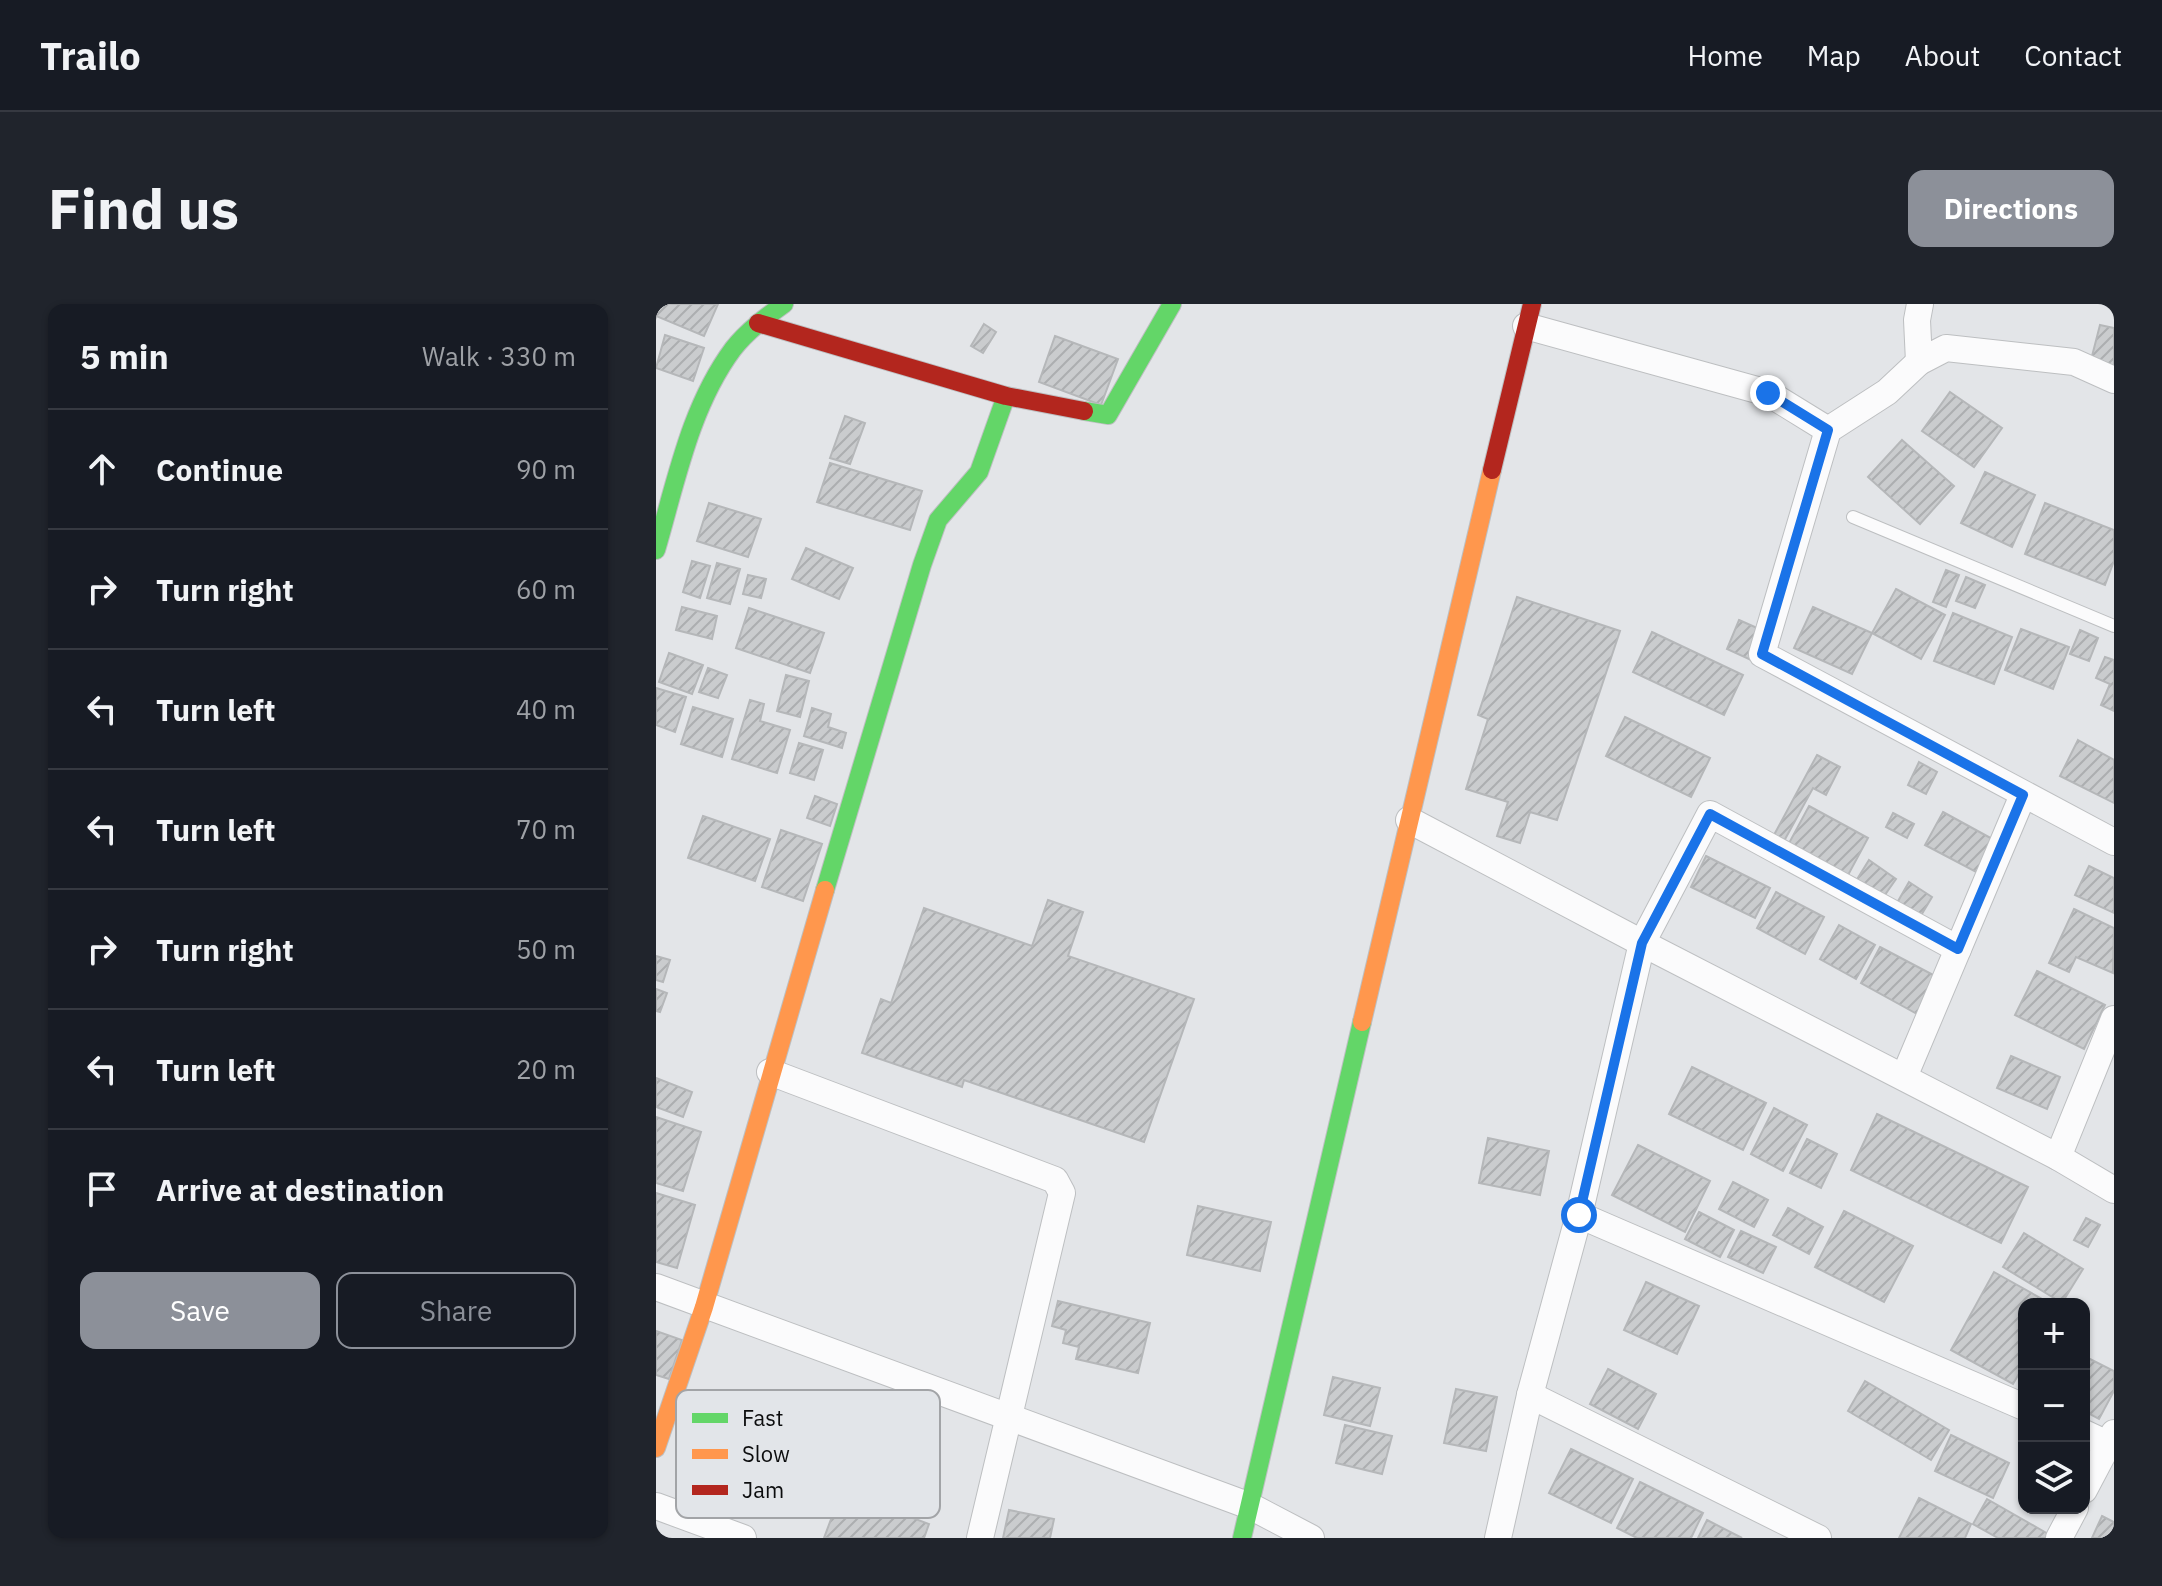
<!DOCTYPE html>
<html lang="en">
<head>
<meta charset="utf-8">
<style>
  body { margin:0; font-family:"IBM Plex Sans",sans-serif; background:#20242c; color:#f1f3f6 }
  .controls { position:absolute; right:24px; bottom:24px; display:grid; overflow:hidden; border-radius:16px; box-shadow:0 2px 6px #0004 }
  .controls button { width:72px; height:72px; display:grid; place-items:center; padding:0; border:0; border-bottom:2px solid #363941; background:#171b24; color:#f1f3f6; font:40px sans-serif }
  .stop { position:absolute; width:24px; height:24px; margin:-18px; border:6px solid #1a73e8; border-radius:50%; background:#fff }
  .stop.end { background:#1a73e8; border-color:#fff; box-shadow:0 2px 8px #0008 }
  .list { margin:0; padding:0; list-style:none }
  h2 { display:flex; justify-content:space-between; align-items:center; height:104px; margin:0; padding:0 32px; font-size:34px }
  h2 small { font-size:26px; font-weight:400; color:#9ea1a6 }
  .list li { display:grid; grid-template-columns:52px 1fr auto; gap:24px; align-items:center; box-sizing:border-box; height:120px; padding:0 32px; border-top:2px solid #363941 }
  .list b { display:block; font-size:30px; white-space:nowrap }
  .list em { font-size:26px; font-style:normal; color:#9ea1a6 }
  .actions { display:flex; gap:16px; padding:24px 32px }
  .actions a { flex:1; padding:18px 0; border:2px solid #8c9099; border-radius:16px; text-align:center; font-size:28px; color:#8c9099 }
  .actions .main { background:#8c9099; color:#fff }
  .icon { flex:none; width:44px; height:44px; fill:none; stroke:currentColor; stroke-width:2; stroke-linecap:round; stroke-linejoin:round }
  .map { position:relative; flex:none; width:1458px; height:1234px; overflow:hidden; border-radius:16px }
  header { display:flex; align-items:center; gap:48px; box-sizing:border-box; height:112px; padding:0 40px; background:#171b24; border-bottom:2px solid #363941 }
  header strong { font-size:38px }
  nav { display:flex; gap:44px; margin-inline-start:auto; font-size:28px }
  .intro { display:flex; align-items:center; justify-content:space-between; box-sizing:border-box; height:192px; padding:0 48px }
  h1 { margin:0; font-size:56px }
  .button { padding:20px 36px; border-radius:16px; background:#8c9099; color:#fff; font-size:28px; font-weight:700 }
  main { display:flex; gap:48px; padding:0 48px }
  aside { flex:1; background:#171b24; border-radius:16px; box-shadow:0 2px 6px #0004 }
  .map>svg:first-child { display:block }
  .building { fill:url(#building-hatch); stroke:#b5b7b9; stroke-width:2 }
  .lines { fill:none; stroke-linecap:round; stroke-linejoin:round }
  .lane-casing { stroke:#bdbfc1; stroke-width:14 }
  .street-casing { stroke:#bdbfc1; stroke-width:28 }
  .fast-casing { stroke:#bdbfc1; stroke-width:20 }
  .slow-casing { stroke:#bdbfc1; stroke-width:20 }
  .jam-casing { stroke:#bdbfc1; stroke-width:20 }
  .lane { stroke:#fbfbfc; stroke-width:12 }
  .street { stroke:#fbfbfc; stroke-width:26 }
  .fast { stroke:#63d668; stroke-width:18 }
  .slow { stroke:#ff974d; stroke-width:18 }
  .jam { stroke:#b3261e; stroke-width:18 }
  .route { stroke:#1a73e8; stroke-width:10 }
  .key { fill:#e2e5e9; stroke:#a2a4a7; stroke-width:2 }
  .key-label { font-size:22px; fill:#0c0d0e }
</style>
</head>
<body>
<header>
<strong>Trailo</strong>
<nav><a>Home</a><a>Map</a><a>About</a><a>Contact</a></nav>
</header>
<div class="intro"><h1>Find us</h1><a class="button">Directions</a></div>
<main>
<aside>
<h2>5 min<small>Walk · 330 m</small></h2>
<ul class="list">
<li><svg class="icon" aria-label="ahead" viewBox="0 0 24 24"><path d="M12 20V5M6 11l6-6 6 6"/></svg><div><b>Continue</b></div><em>90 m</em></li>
<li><svg class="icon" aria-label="right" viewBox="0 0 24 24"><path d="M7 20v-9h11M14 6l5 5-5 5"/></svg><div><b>Turn right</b></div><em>60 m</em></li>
<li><svg class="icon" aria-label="left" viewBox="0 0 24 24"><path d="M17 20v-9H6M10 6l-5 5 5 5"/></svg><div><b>Turn left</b></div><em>40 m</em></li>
<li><svg class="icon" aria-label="left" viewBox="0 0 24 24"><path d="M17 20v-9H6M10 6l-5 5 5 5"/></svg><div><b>Turn left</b></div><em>70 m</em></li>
<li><svg class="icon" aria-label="right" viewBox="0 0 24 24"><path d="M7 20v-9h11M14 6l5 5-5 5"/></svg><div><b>Turn right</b></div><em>50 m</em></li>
<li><svg class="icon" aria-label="left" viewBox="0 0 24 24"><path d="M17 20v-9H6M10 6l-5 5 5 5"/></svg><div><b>Turn left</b></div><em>20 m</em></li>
<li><svg class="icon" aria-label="arrive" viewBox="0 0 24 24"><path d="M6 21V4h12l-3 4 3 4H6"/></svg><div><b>Arrive at destination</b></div></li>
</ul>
<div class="actions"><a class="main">Save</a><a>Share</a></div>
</aside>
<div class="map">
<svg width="1458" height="1234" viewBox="0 0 1458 1234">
  <defs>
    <pattern id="building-hatch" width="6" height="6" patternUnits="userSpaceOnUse" patternTransform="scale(2)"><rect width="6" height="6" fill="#caccce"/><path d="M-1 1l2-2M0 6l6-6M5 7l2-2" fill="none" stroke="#acaeb0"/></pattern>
  </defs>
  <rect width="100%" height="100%" fill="#e3e5e8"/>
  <!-- building -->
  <g class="building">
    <polygon points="0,0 62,0 48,32 0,12"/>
    <polygon points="328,20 340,28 327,49 315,42"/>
    <polygon points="1444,21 1458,24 1458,62 1435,56"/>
    <polygon points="9,31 48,44 37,77 0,64"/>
    <polygon points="399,32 462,55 445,101 383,78"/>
    <polygon points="1294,88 1346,124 1318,163 1266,127"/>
    <polygon points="189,112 209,119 194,160 174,154"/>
    <polygon points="1246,136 1298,182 1264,220 1212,173"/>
    <polygon points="174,159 266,187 254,226 161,198"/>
    <polygon points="1329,168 1379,191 1356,243 1305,219"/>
    <polygon points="53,199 105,215 92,253 41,237"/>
    <polygon points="1389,199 1458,226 1458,257 1449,281 1369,250"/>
    <polygon points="150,244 197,264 183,295 136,275"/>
    <polygon points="36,257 54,262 44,294 27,288"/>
    <polygon points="61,259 84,265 74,300 51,294"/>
    <polygon points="1290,266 1303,271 1290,303 1277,298"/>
    <polygon points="92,271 110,275 105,294 87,290"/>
    <polygon points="1310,273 1329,281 1319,304 1300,297"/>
    <polygon points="1240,285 1289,311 1265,355 1216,329"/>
    <polygon points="861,293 964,327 901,516 874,508 864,539 841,532 852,498 810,485 832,415 822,411"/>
    <polygon points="26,303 61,312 56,335 20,326"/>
    <polygon points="1157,303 1216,329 1196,370 1138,344"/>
    <polygon points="93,304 168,329 154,369 80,344"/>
    <polygon points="1297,309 1356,333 1338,380 1278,357"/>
    <polygon points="1083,316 1108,327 1095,356 1071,345"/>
    <polygon points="1365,325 1413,343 1397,385 1349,366"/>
    <polygon points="1424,326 1442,334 1433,357 1414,350"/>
    <polygon points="996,328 1087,371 1068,411 977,368"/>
    <polygon points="13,349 47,361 36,390 3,378"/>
    <polygon points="1449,353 1458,356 1458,407 1445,401 1454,380 1440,374"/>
    <polygon points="52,364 71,371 62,394 43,388"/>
    <polygon points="130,371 153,377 144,413 121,407"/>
    <polygon points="0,384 30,393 19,428 0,421"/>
    <polygon points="94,396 108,400 104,417 134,426 121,469 76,455"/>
    <polygon points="37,403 77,415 66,453 25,440"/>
    <polygon points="156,404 175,410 172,423 190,429 186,444 148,432"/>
    <polygon points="969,413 1054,454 1035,493 950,452"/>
    <polygon points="1422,436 1458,456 1458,499 1404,472"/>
    <polygon points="143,439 167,446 158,476 134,469"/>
    <polygon points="1161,451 1184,463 1170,491 1157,484 1128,537 1118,531"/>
    <polygon points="1263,458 1281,468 1270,490 1252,481"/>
    <polygon points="159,492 181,500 174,522 151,514"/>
    <polygon points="1153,502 1212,534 1191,573 1132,541"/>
    <polygon points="1287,508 1340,537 1322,569 1269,541"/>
    <polygon points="1237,509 1258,520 1251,534 1230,523"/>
    <polygon points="47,512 114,535 99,577 32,554"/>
    <polygon points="125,526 166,540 147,597 106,583"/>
    <polygon points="1050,552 1114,584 1099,614 1035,583"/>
    <polygon points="1213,556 1240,575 1226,595 1200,577"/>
    <polygon points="1433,562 1458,574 1458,609 1419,591"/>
    <polygon points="1253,578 1276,593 1264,613 1241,599"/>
    <polygon points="1120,588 1168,613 1149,650 1101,624"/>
    <polygon points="392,596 427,608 412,652 538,695 488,838 308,776 306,783 206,749 225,695 235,699 268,604 376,642"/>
    <polygon points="1418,605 1458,624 1457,669 1420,653 1413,668 1393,659"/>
    <polygon points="1183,621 1219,641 1200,675 1164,655"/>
    <polygon points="1224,643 1281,673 1261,710 1205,679"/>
    <polygon points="0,652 14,656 7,678 0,676"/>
    <polygon points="1381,667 1449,701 1428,745 1359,711"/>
    <polygon points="0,685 11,689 4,708 0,707"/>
    <polygon points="1355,752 1404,773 1391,805 1341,784"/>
    <polygon points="1036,763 1110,799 1087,846 1013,810"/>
    <polygon points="0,774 36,788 27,813 0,803"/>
    <polygon points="1118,804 1151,821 1127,867 1095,850"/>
    <polygon points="1221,810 1372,883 1345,939 1195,866"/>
    <polygon points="0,813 45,828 27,887 0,879"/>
    <polygon points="832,834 893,847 884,891 823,879"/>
    <polygon points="1151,835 1181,850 1165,884 1134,869"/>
    <polygon points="982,841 1054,877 1029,928 956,891"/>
    <polygon points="1077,878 1112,896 1098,923 1063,905"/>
    <polygon points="0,889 39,901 21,964 0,958"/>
    <polygon points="542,902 615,918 604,967 531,951"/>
    <polygon points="1132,904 1167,923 1153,950 1117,931"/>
    <polygon points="1188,907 1257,942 1228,998 1159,963"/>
    <polygon points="1043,908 1078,926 1064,953 1029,935"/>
    <polygon points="1430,914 1444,921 1432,943 1418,936"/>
    <polygon points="1085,927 1120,943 1107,969 1072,953"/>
    <polygon points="1368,929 1427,965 1406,999 1347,963"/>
    <polygon points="1338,968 1395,1000 1368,1000 1368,1061 1357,1080 1295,1046"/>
    <polygon points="990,978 1043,1002 1021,1050 968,1026"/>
    <polygon points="402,997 494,1019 482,1069 420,1055 423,1043 407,1039 410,1026 396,1022"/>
    <polygon points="0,1027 26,1036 13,1075 0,1071"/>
    <polygon points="1428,1052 1458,1067 1458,1087 1443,1115 1428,1107"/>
    <polygon points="952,1065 1000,1090 982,1125 934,1100"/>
    <polygon points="677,1073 724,1084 714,1122 668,1111"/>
    <polygon points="1209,1077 1293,1126 1275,1156 1192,1107"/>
    <polygon points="800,1085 841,1093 830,1147 788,1139"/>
    <polygon points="689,1121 736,1132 726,1170 680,1159"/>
    <polygon points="1295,1131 1353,1159 1337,1194 1279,1167"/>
    <polygon points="915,1145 977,1175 955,1219 893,1189"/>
    <polygon points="234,1172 265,1184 254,1213 273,1220 268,1234 168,1234 184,1191 222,1205"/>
    <polygon points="984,1178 1047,1209 1035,1234 981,1234 961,1224"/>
    <polygon points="1263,1194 1315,1220 1309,1234 1243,1234"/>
    <polygon points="1331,1195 1394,1231 1392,1234 1342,1234 1317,1220"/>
    <polygon points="353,1206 398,1215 394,1234 347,1234"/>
    <polygon points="1446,1212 1458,1218 1458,1234 1436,1234"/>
    <polygon points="1051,1216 1086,1234 1042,1234"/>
  </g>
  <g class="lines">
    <!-- lane casing -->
    <g class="lane-casing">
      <polyline id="lane" points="1197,213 1458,322"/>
    </g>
    <!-- street casing -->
    <g class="street-casing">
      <g id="street">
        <polyline points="870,22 1112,89 1172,126"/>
        <polyline points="1263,58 1261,16 1264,0"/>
        <polyline points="1458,76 1418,58 1290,44 1263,58 1231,88 1172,126 1106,350 1458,538"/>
        <polyline points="753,516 986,639 1402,853 1458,886"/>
        <polyline points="114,768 399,876 406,889 324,1234"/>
        <polyline points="1248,773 1367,491"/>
        <polyline points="1402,853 1458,715"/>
        <polyline points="923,911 1368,1103"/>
        <polyline points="0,983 594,1202 655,1234"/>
        <polyline points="874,1091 1162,1234"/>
        <polyline points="1428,1129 1458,1143"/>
        <polyline points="1428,1186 1458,1129"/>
        <polyline points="0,1202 87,1234"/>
        <polyline points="842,1234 874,1091 923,911 986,639 1054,510 1302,645"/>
        <polyline points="1403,1234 1419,1204"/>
      </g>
    </g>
    <!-- fast casing -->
    <g class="fast-casing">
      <g id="fast">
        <polyline points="428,107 452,111 516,0"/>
        <path d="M0,246C20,178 34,103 77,45C91,27 110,13 128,0"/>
        <polyline points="169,586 266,261 282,216 323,168 350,92"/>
        <polyline points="586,1234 706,718"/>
      </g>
    </g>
    <!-- slow casing -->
    <g class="slow-casing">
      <g id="slow">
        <polyline points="706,718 836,166"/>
        <polyline points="0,1144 48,1003 169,586"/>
      </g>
    </g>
    <!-- jam casing -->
    <g class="jam-casing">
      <g id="jam">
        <polyline points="102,19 350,92 428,107"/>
        <polyline points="836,166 876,0"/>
      </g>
    </g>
    <!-- lane -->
    <use href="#lane" class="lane"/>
    <!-- street -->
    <use href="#street" class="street"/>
    <!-- fast -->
    <use href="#fast" class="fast"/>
    <!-- slow -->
    <use href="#slow" class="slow"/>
    <!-- jam -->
    <use href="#jam" class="jam"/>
  </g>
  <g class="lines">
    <!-- route -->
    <polyline class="route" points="923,911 986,639 1054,510 1302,645 1367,491 1106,350 1172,126 1112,89"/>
  </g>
  <!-- legend -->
  <rect x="20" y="1086" width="264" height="128" rx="12" class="key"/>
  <rect x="36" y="1109" width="36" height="10" fill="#63d668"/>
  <rect x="36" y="1145" width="36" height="10" fill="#ff974d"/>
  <rect x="36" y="1181" width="36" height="10" fill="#b3261e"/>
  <g class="key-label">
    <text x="86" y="1122">Fast</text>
    <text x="86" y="1158">Slow</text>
    <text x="86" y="1194">Jam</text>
  </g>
</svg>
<div class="controls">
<button>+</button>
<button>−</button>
<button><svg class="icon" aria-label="layers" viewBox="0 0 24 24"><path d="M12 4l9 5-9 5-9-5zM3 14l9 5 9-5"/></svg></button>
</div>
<div class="stop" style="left:923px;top:911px"></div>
<div class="stop end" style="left:1112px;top:89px"></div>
</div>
</main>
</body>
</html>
